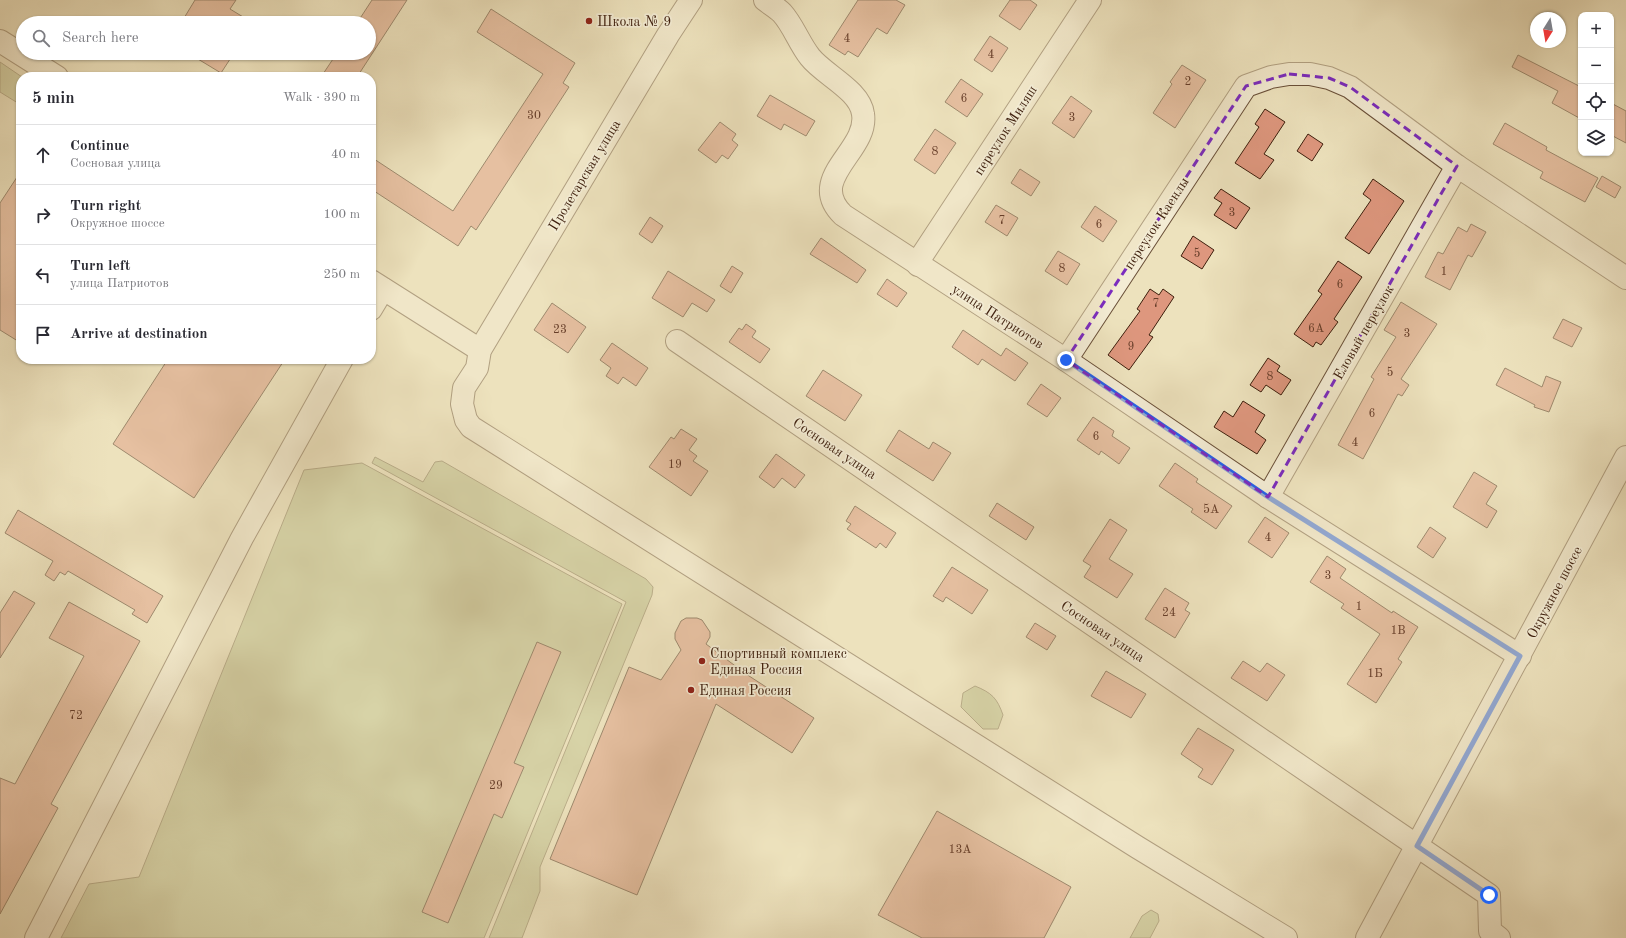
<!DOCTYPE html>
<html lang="en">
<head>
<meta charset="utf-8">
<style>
  body { margin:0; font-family:"Old Standard TT",serif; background:#f7f7f7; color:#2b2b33 }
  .controls { position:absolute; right:12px; top:12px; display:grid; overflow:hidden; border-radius:8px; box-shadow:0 1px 3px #0004 }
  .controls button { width:36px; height:36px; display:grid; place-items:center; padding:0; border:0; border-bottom:1px solid #e1e1e2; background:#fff; color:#2b2b33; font:20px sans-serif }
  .compass { position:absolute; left:1530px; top:12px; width:36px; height:36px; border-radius:50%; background:#fff; box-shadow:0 1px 3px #0004; rotate:191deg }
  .stop { position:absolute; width:12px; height:12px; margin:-9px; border:3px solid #2563eb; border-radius:50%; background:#fff }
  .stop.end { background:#2563eb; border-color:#fff; box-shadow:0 1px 4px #0008 }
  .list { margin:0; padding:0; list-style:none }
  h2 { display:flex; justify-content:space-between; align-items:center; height:52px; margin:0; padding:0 16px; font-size:17px }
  h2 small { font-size:13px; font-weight:400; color:#7c7c81 }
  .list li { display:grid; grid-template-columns:26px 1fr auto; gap:12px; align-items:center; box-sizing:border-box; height:60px; padding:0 16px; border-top:1px solid #e1e1e2 }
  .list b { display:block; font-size:15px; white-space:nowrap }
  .list p { margin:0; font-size:13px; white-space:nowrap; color:#7c7c81 }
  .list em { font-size:13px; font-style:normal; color:#7c7c81 }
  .icon { flex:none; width:22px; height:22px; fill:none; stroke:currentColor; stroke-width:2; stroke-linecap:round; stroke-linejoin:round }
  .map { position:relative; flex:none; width:1626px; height:938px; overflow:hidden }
  .search { position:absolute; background:#fff; box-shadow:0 1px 3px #0004; left:16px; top:16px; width:360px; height:44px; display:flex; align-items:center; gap:10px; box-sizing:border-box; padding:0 14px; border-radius:22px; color:#7c7c81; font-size:15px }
  .panel { position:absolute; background:#fff; box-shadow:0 1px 3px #0004; left:16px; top:72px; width:360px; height:292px; border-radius:16px }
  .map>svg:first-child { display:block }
  .green { fill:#bdc28d; stroke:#7e704d }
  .building { fill:#de977e; stroke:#3e1f0d }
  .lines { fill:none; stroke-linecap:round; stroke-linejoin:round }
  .minor-casing { stroke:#6a5039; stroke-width:24 }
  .minor { stroke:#f3ecd4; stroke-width:22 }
  .route { stroke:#2563eb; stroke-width:5 }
  .marked { fill:none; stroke:#7b2cbf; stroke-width:3; stroke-dasharray:8 5; stroke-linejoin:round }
  .poi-dot { fill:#8f2418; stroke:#f3ecd4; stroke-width:1.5 }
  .labels { text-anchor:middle; stroke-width:3.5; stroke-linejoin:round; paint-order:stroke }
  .number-label { font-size:12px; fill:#663d29 }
  .poi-label { font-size:14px; fill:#3e1f0d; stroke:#f3ecd4; text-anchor:start }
  .street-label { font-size:14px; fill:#3e1f0d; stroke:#f3ecd4 }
</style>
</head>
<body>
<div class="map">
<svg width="1626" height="938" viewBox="0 0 1626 938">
  <rect width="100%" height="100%" fill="#ede2bd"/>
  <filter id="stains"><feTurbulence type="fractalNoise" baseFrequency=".005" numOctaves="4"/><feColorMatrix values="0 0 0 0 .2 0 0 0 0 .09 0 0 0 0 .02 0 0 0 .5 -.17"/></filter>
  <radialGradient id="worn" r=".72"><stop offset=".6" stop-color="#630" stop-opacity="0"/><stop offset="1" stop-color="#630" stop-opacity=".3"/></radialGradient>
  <!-- green -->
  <g class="green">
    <polygon points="0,62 22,77 21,105 0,92"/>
    <polygon points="375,457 423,482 435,462 442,461 646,579 653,587 652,595 540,867 540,891 522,938 489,938 626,602 372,463"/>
    <polygon points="362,463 622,604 484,938 61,938 89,884 139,877 304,470"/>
    <path d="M975,686C992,693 997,698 1003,715L998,729H983L961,707L963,693Z"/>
    <polygon points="1151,910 1158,914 1159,921 1150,938 1130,938 1142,916"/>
  </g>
  <!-- building -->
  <g class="building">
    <polygon points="195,0 236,0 230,9 253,23 181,23"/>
    <polygon points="372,0 407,0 357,77 321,77 337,53 369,53 369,23 357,23"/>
    <polygon points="858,0 896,0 905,5 887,34 877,28 858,57 848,51 845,55 829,45"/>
    <polygon points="1010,0 1030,0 1037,5 1020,30 999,16"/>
    <polygon points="491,9 575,63 563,83 569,87 476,230 471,226 458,246 371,189 371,157 453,211 543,74 477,32"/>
    <polygon points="990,36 1008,48 992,72 974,60"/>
    <polygon points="188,53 234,53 221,73"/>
    <polygon points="1518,55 1581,87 1581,119 1552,103 1558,91 1512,67"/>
    <polygon points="1182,65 1206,80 1175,128 1153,113 1172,84 1170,82"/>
    <polygon points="961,79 983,94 967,117 945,102"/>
    <polygon points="770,95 815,121 806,136 784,124 781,130 757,116"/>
    <polygon points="1071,96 1092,111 1074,138 1052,123"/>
    <polygon points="1611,103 1626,111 1626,143 1611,135"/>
    <polygon points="1265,109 1285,122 1264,154 1274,160 1260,179 1235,163 1259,127 1255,124"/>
    <polygon points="720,122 736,134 732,140 738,145 728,159 722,155 716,163 698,150"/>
    <polygon points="1505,123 1547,147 1546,150 1598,178 1585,202 1540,178 1543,172 1493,144"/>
    <polygon points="935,129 956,143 935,174 914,160"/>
    <polygon points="1308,134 1323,144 1312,161 1297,151"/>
    <polygon points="1020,169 1040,182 1031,196 1011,183"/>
    <polygon points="21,171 21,343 0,330 0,203"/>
    <polygon points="1602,176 1621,187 1615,198 1596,187"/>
    <polygon points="1373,179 1404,201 1369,254 1345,238 1371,200 1363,194"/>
    <polygon points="1221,189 1250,208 1236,229 1214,215 1222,203 1214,198"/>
    <polygon points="996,205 1018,218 1007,236 985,222"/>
    <polygon points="1095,206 1117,221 1103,242 1081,227"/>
    <polygon points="650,217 663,226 652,243 639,234"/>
    <polygon points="1471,224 1486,232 1472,257 1468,255 1450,290 1425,277 1438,252 1443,254 1458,227 1467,232"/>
    <polygon points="1193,236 1214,250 1202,269 1181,256"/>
    <polygon points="821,238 866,270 857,283 810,254"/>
    <polygon points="1058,251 1080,264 1067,285 1045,271"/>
    <polygon points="1338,261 1362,277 1334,319 1338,322 1321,345 1316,342 1313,347 1294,334 1322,294 1318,291"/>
    <polygon points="732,266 743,273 731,293 720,286"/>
    <polygon points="668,271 715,300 707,312 692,303 683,317 652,298"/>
    <polygon points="887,279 907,293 897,307 877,294"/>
    <polygon points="1150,289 1159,295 1163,289 1174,297 1149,335 1153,337 1129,370 1108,355 1140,311 1137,309"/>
    <polygon points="1401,302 1437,324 1401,379 1409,385 1402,396 1398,394 1363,459 1338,445 1374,379 1371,377 1396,337 1384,330"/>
    <polygon points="552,303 586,327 568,353 534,330"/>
    <polygon points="1563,319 1582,328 1572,347 1553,338"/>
    <polygon points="746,324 756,331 752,337 770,349 760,363 729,342 739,328 742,330"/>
    <polygon points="963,330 1001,356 1006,348 1028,363 1015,381 982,359 978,365 952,347"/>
    <polygon points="612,343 648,368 636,386 623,377 618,384 606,376 611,368 600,360"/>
    <polygon points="1268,358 1280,366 1277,371 1291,380 1281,395 1266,385 1261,392 1250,385"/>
    <polygon points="168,359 285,359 194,498 113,444"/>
    <polygon points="1505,368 1542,387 1546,376 1561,382 1549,412 1534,407 1535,405 1496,385"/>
    <polygon points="823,370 862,395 845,421 806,396"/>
    <polygon points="1041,384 1061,398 1047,417 1027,404"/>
    <polygon points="1243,401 1265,415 1255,432 1266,440 1257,454 1214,427 1224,411 1233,417"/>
    <polygon points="1093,417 1114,431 1112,436 1130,448 1119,464 1101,451 1099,455 1077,440"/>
    <polygon points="681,429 697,439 689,450 697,456 693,461 708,471 691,496 649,467 671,437 674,439"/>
    <polygon points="899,430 929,449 933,442 951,453 933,481 886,451"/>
    <polygon points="776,454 805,475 795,488 782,478 774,488 759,477"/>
    <polygon points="1175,463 1198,479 1196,482 1232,506 1216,529 1191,512 1193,509 1159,486"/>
    <polygon points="1474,472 1497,486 1486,504 1497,511 1487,528 1453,507"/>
    <polygon points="997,503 1034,527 1026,540 989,516"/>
    <polygon points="855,506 896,533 886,548 880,543 876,548 847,529 851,524 846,521"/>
    <polygon points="18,510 163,596 147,623 132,614 135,610 68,571 65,575 60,572 54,581 45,575 53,561 5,533"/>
    <polygon points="1265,517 1289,533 1272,558 1248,542"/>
    <polygon points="1110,519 1127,530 1109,559 1133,574 1117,598 1084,577 1091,566 1083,561"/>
    <polygon points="1430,527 1446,538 1433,558 1417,547"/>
    <polygon points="1327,556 1346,569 1340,578 1392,613 1393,611 1418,627 1398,659 1402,662 1376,703 1347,684 1380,634 1341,608 1344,604 1310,582"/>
    <polygon points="952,567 988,590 972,614 946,597 943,602 933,596"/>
    <polygon points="1165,588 1189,603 1185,610 1190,613 1175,638 1145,619"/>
    <polygon points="14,591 35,603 0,658 0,613"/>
    <polygon points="69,602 140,641 51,804 58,808 0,914 0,778 15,784 84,656 49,638"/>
    <polygon points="686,618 697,618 702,620 710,632 710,637 706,644 746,674 814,718 792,753 716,704 637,895 550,859 629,667 661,680 681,650 675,639 675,633 681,621"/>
    <polygon points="1035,623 1056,636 1047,650 1026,637"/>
    <polygon points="537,642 561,652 514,763 524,767 502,818 494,814 448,923 422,912"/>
    <polygon points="1243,661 1260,672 1267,663 1285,675 1267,701 1231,678"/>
    <polygon points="1106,671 1146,694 1131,718 1091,696"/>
    <polygon points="1198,728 1234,750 1212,785 1198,777 1203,769 1181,754"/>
    <polygon points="937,811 1071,887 1044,938 922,938 878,915"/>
  </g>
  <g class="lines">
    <!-- minor casing -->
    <g class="minor-casing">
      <g id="minor">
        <polyline points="691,0 668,35 480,350 477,368 464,388 462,404 466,420 471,427 1137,847 1286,938"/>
        <path d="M765,0C770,4 777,8 782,13C793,25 799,43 810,57C824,75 860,90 863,114C869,151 805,178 843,215L1066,360L1268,497L1520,656"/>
        <polyline points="0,41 57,77"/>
        <polyline points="918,265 919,260 1090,0"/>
        <polyline points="371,281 480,350"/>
        <polyline points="371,309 383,289"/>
        <polyline points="677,341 1489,895 1490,931 1499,938"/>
        <polyline points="1066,360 1246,86 1271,77 1289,74 1310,74 1329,78 1350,87 1457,166 1626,278"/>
        <polyline points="1268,497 1457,166"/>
        <polyline points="36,938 242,538 342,359"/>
        <polyline points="1367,938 1626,457"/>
      </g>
    </g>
    <!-- minor -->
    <use href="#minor" class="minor"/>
  </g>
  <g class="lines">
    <!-- route -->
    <polyline class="route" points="1066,360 1268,497 1520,656 1417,846 1489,895"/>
  </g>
  <!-- marked area -->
  <path d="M0 0H1626V938H0ZM1289,74L1329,78L1350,87L1457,166L1268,497L1066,360L1246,86Z" fill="#ede2bd" fill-opacity=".55" fill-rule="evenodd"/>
  <path class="marked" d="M1289,74L1329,78L1350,87L1457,166L1268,497L1066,360L1246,86Z"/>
  <!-- markers -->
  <g class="poi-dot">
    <circle cx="589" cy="21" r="4"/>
    <circle cx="702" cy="661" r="4"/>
    <circle cx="691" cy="690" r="4"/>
  </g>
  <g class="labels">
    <!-- number labels -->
    <g class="number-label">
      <text x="847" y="42">4</text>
      <text x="991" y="58">4</text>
      <text x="1188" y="85">2</text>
      <text x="964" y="102">6</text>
      <text x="534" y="119">30</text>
      <text x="1072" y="121">3</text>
      <text x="935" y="155">8</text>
      <text x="1232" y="216">3</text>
      <text x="1002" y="224">7</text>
      <text x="1099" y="228">6</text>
      <text x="1197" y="257">5</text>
      <text x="1062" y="272">8</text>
      <text x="1444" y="275">1</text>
      <text x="1340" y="288">6</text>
      <text x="1156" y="307">7</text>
      <text x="1316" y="332">6А</text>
      <text x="560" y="333">23</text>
      <text x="1407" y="337">3</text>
      <text x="1131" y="350">9</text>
      <text x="1390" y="376">5</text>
      <text x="1270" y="380">8</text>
      <text x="1372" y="417">6</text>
      <text x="1096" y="440">6</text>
      <text x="1355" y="446">4</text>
      <text x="675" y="468">19</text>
      <text x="1211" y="513">5А</text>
      <text x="1268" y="541">4</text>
      <text x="1328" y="579">3</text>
      <text x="1359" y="610">1</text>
      <text x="1169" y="616">24</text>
      <text x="1398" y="634">1В</text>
      <text x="1375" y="677">1Б</text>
      <text x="76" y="719">72</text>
      <text x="496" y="789">29</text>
      <text x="960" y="853">13А</text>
    </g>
    <!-- poi labels -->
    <g class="poi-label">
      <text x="597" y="26">Школа № 9</text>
      <text x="710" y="658">Спортивный комплекс<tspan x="710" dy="16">Единая Россия</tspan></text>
      <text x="699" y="695">Единая Россия</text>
    </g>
    <!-- street labels -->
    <g class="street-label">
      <text transform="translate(1005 130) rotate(-57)" y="5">переулок Миляш</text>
      <text transform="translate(584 175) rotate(-59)" y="5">Пролетарская улица</text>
      <text transform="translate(1156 223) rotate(-57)" y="5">переулок Каенлы</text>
      <text transform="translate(998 316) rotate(33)" y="5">улица Патриотов</text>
      <text transform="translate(1363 332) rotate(-60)" y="5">Еловый переулок</text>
      <text transform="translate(835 448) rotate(34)" y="5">Сосновая улица</text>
      <text transform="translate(1554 592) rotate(-62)" y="5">Окружное шоссе</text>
      <text transform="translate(1103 631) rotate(34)" y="5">Сосновая улица</text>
    </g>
  </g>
  <rect width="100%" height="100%" filter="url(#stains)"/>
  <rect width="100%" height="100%" fill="url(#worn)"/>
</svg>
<div class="controls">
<button>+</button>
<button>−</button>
<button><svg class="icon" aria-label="locate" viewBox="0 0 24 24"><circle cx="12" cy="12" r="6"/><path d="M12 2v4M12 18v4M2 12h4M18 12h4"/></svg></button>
<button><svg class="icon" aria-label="layers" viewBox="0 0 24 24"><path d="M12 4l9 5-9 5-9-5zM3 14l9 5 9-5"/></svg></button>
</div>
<svg class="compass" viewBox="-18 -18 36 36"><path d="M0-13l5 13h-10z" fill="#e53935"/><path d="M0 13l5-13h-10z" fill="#7c7c81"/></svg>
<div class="stop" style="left:1489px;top:895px"></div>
<div class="stop end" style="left:1066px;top:360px"></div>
<div class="search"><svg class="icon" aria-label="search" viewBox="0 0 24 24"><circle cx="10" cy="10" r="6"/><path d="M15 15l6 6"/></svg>Search here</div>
<section class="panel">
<h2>5 min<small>Walk · 390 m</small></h2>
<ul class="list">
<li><svg class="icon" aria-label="ahead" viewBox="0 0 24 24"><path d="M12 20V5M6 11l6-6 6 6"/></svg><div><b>Continue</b><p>Сосновая улица</p></div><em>40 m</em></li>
<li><svg class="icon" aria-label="right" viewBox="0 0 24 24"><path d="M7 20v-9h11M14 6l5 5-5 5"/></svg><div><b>Turn right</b><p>Окружное шоссе</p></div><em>100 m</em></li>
<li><svg class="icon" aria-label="left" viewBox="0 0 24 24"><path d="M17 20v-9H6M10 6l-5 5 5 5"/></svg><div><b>Turn left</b><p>улица Патриотов</p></div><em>250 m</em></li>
<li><svg class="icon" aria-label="arrive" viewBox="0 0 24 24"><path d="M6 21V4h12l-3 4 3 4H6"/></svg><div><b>Arrive at destination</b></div></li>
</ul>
</section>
</div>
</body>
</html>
